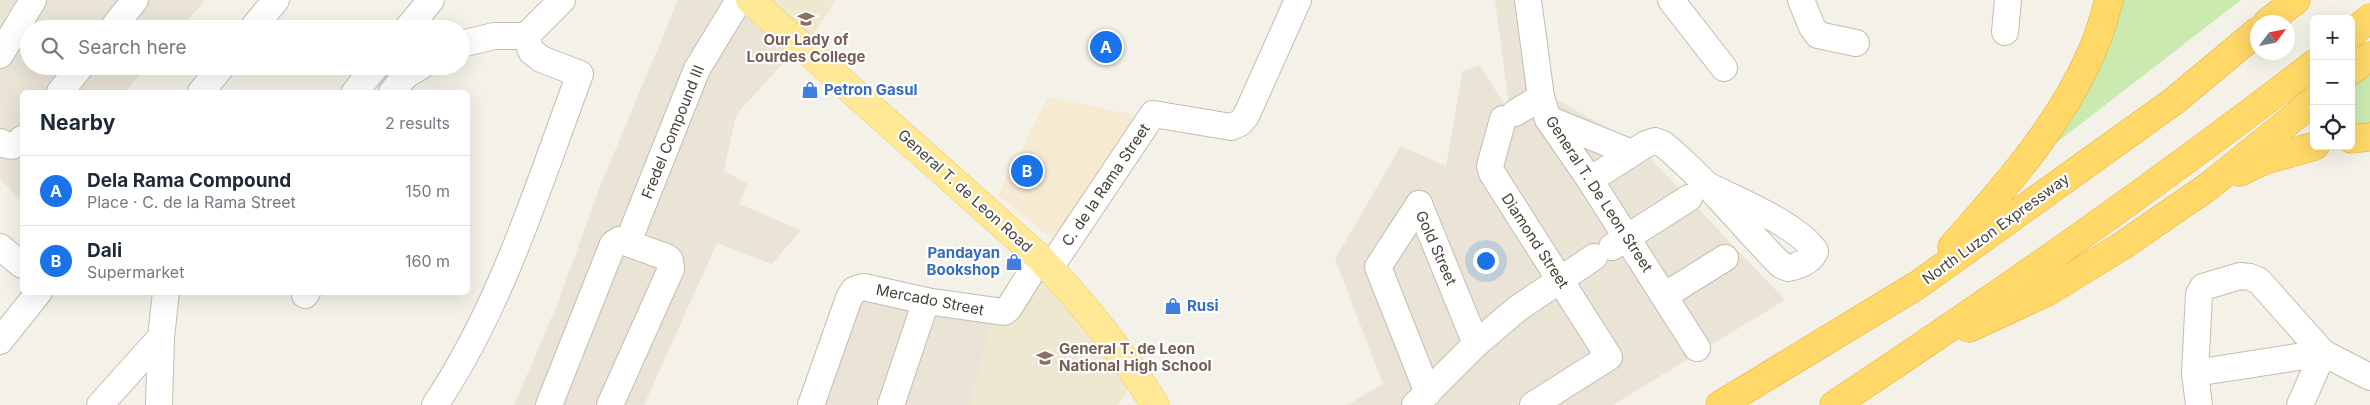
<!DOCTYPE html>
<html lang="en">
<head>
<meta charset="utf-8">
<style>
  body { margin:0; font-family:Inter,sans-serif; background:#f6f6f7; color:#1f2937 }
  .controls { position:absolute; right:15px; top:15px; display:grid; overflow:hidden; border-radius:8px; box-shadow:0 5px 20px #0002 }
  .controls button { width:45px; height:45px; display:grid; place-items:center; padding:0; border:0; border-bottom:1px solid #e0e1e3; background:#fff; color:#1f2937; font:25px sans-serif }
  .compass { position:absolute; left:2250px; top:15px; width:45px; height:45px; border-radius:50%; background:#fff; box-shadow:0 5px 20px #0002; rotate:58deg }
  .you { position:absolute; left:1485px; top:260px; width:18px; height:18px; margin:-12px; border:4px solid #fff; border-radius:50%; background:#1a73e8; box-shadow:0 0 0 8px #1a73e833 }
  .badge { display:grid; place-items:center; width:32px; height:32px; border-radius:50%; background:#1a73e8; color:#fff; font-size:16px; font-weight:700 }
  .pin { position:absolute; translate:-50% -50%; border:2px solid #fff; box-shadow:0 1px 5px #0006 }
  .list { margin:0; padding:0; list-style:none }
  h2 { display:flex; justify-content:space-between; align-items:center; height:65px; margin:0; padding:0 20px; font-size:21px }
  h2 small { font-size:16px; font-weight:400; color:#747a83 }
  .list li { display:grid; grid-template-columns:32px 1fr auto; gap:15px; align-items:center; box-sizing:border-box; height:70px; padding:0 20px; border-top:1px solid #e0e1e3 }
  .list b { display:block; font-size:19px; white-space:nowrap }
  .list p { margin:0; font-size:16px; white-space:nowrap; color:#747a83 }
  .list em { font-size:16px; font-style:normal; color:#747a83 }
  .icon { flex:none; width:28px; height:28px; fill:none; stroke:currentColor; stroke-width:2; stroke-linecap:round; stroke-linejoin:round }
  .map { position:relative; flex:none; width:2370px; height:405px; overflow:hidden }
  .search { position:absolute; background:#fff; box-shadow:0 5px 20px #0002; left:20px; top:20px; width:450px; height:55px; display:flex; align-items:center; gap:12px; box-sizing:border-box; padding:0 18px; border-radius:28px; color:#747a83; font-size:19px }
  .panel { position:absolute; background:#fff; box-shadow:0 5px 20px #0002; left:20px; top:90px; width:450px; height:205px; border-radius:8px }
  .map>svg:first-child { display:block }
  .residential { fill:#e9e4d6 }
  .commercial { fill:#f7ead2 }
  .education { fill:#eee8d1 }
  .green { fill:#cbeaaf }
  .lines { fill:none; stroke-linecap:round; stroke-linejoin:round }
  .minor-casing { stroke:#c3bdad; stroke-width:28 }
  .major-casing { stroke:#e8ca62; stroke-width:29 }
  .highway-casing { stroke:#e3af33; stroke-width:29 }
  .minor { stroke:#fff; stroke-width:26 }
  .major { stroke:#ffe996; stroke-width:28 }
  .highway { stroke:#ffd868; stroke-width:28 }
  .labels { text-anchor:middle; stroke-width:4.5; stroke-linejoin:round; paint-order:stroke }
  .education-label { font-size:15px; font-weight:bold; fill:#785e54; stroke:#fff }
  .shop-label { font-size:15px; font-weight:bold; fill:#366cbe; stroke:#fff; text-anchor:start }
  .street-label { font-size:15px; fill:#484236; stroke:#fff }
</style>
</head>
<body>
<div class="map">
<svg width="2370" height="405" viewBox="0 0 2370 405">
  <rect width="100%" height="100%" fill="#f4f2e8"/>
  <!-- residential -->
  <g class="residential">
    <polygon points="0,0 205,0 180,29 29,29 29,66 148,66 125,92 22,92 22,202 0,179"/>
    <polygon points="678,0 734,0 793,52 736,115 724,171 748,184 739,204 801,230 772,264 717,243 644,405 514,405 559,300 599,189"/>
    <polygon points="1495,0 1536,0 1556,99 1639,146 1785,300 1613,405 1347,405 1383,384 1335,259 1401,146 1446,166 1463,70 1480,66 1510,113"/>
    <polygon points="856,294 993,318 970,405 814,405"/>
  </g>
  <!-- commercial -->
  <polygon class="commercial" points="1048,97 1144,117 1059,244 998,195"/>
  <!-- education -->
  <g class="education">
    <polygon points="769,0 836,0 811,39"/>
    <polygon points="1036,273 1087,328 1130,388 1118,405 970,405 993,318"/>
  </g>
  <!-- green -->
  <g class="green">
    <polygon points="2119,0 2241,0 2034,160"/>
    <polygon points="2370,66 2370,125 2351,127 2351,82"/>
  </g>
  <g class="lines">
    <!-- minor casing -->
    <g class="minor-casing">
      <g id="minor">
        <polyline points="1528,0 1541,97 1548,119 1590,180 1697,348"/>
        <polyline points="1671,0 1724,68"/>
        <polyline points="1801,0 1812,27 1818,35 1856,43"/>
        <polyline points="112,29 135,0"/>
        <polyline points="252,29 276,0"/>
        <polyline points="407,29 431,0"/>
        <polyline points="2005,32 2008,0"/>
        <polyline points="461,44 494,36 526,36 562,0"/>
        <polyline points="0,55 33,0"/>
        <polyline points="60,92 81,66"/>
        <polyline points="201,92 222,66"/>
        <polyline points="355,92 376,66"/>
        <polyline points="392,92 406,75 421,66"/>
        <polyline points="1515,113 1541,97"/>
        <polyline points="1503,119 1490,166 1492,173 1609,357 1533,405"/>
        <polyline points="1548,119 1632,153"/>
        <path d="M0,142C10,148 14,147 22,139"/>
        <path d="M1590,180L1646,144L1655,141L1663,144C1707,180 1741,225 1781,265L1788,268C1798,266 1811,262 1815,251C1798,225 1737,200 1709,186"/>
        <polyline points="1419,204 1378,267 1428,393"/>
        <polyline points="1419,204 1476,344"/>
        <polyline points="628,242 697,69 739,0"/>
        <polyline points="0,247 22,265"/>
        <polyline points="1612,247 1689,198"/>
        <polyline points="1050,268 1153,114 1231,127 1240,123 1246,116 1298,0"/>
        <polyline points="305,295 307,292"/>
        <polyline points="1664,296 1725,258"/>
        <polyline points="0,341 39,292"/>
        <polyline points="2195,373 2323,353"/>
        <polyline points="100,405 161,337"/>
        <polyline points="159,405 161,337 166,292"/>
        <path d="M435,405C502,305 538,186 580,74L541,59L531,51L526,36"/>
        <polyline points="549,405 613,244 619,240 666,257 670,260 671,269 610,405"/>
        <polyline points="811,405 849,298 854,290 864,287 926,301 1004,312 1009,308 1040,258"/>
        <polyline points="891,405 926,301"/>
        <polyline points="1415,405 1476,344 1517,309 1594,257"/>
        <polyline points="2199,405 2195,373 2199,294 2203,287 2240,276 2250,277 2259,281 2323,353 2370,377"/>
        <polyline points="2300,405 2323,353"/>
      </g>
    </g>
    <!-- major casing -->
    <g class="major-casing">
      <path id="major" d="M750,0L1040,258C1083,303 1123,352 1155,405"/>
    </g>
    <!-- highway casing -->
    <g class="highway-casing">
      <g id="highway">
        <polyline points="2268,22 2296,0"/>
        <polyline points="2351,34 2370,18"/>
        <polyline points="2351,71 2370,56"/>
        <polyline points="2351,139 2370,137"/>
        <polyline points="2240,172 2265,160 2315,146"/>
        <path d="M1952,247C2007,185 2063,122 2095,44C2101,30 2105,14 2109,0"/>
        <polyline points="1969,328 2049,291 2122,246 2209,186 2314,101"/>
        <polyline points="1720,405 1919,284 2174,101 2258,31"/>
        <path d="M1834,405C1997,297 2158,184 2314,64"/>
      </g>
    </g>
    <!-- minor -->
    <use href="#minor" class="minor"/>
    <!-- major -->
    <use href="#major" class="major"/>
    <!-- highway -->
    <use href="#highway" class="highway"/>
  </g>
  <!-- icons -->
  <defs>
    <g id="university-bare" transform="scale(1.35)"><path d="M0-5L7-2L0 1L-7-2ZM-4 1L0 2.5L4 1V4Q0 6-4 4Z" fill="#8d6e63" stroke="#fff" stroke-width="2.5" paint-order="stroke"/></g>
    <g id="shop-bare" transform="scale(1.35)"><path d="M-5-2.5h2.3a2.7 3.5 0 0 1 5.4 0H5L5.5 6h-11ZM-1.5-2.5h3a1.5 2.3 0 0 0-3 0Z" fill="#3f7fe0" stroke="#fff" stroke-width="2.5" paint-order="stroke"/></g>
    <g id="school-bare" transform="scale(1.35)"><path d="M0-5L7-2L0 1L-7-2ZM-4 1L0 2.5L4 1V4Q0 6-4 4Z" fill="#8d6e63" stroke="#fff" stroke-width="2.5" paint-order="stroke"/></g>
  </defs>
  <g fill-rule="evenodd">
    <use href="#university-bare" x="806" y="19"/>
    <use href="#shop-bare" x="810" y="90"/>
    <use href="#shop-bare" x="1014" y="262"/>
    <use href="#shop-bare" x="1173" y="306"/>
    <use href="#school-bare" x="1045" y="358"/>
  </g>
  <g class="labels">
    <!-- education labels -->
    <g class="education-label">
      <text x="806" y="45">Our Lady of<tspan x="806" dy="17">Lourdes College</tspan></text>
      <text x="1059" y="354" text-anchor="start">General T. de Leon<tspan x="1059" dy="17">National High School</tspan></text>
    </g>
    <!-- shop labels -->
    <g class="shop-label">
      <text x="824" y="95">Petron Gasul</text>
      <text x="1000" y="258" text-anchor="end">Pandayan<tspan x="1000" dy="17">Bookshop</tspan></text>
      <text x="1187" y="311">Rusi</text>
    </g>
    <!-- street labels -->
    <g class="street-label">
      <text transform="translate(673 132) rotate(-68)" y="5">Fredel Compound III</text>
      <text transform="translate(1106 185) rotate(-56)" y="5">C. de la Rama Street</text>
      <text transform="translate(965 191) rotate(42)" y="5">General T. de Leon Road</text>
      <text transform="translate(1599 194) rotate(57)" y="5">General T. De Leon Street</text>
      <text transform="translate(1996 229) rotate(-36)" y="5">North Luzon Expressway</text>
      <text transform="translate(1535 241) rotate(57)" y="5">Diamond Street</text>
      <text transform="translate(1436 248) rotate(66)" y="5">Gold Street</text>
      <text transform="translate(930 300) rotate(11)" y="5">Mercado Street</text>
    </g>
  </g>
</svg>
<div class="controls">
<button>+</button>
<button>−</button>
<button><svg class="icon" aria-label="locate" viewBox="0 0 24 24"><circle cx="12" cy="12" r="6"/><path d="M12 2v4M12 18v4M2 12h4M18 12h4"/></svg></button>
</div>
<svg class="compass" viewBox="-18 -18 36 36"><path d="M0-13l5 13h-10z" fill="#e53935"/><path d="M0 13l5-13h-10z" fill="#747a83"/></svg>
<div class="you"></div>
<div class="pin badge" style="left:1106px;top:47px">A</div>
<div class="pin badge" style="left:1027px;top:171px">B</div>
<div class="search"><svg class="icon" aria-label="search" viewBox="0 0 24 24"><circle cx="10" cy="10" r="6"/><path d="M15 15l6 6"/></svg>Search here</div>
<section class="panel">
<h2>Nearby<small>2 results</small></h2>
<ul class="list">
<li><span class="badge">A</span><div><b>Dela Rama Compound</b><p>Place · C. de la Rama Street</p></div><em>150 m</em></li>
<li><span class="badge">B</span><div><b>Dali</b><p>Supermarket</p></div><em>160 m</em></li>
</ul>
</section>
</div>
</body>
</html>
